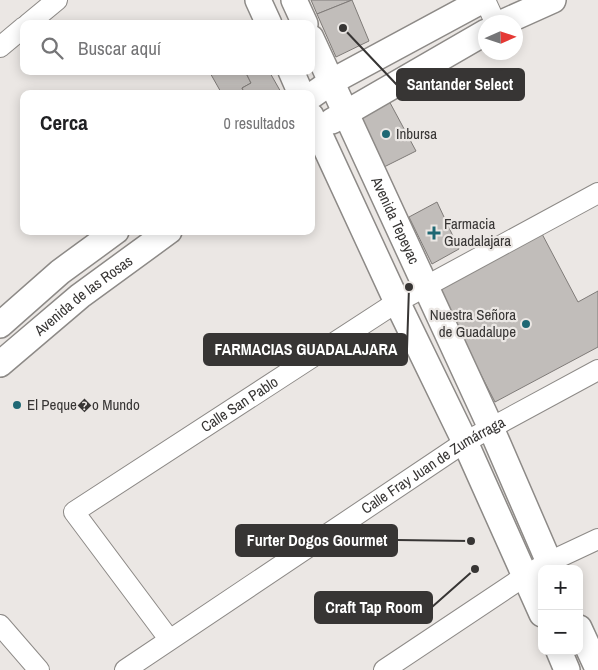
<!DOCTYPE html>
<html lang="es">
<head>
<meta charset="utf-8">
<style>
  body { margin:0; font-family:"Archivo Narrow",sans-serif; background:#f6f6f6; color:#202124 }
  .controls { position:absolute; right:15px; bottom:15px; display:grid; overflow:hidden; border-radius:10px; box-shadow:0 2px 12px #0003 }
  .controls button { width:45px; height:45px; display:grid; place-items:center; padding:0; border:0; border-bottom:1px solid #e0e0e0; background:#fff; color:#202124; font:25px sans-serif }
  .compass { position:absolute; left:478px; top:15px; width:45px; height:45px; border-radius:50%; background:#fff; box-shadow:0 2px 12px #0003; rotate:87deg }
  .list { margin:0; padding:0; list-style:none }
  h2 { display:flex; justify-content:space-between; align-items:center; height:65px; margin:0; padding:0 20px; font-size:21px }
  h2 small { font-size:16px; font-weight:400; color:#757577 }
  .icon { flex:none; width:28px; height:28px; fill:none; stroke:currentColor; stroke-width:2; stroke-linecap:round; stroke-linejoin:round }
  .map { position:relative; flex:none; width:598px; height:670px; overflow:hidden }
  .search { position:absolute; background:#fff; box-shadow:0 2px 12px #0003; left:20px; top:20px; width:295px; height:55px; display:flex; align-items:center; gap:12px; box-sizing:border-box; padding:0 18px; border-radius:10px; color:#757577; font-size:19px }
  .panel { position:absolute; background:#fff; box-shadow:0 2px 12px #0003; left:20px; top:90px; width:295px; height:145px; border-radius:10px }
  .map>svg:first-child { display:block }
  .building { fill:#c1bdba; stroke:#7f7b78 }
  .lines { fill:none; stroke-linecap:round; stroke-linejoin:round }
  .minor-casing { stroke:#8d8a87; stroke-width:22 }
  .tertiary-casing { stroke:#8d8a87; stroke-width:28 }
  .minor { stroke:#fff; stroke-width:20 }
  .tertiary { stroke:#fff; stroke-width:25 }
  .poi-dot { fill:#1f6874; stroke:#ebe7e4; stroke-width:2 }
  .labels { text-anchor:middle; stroke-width:4.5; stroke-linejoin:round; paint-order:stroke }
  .poi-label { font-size:15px; fill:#373534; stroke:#ebe7e4; text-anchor:start }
  .street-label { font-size:15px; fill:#373534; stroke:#ebe7e4 }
  .leader { fill:none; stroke:#373534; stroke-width:2 }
  .callout-dot { fill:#373534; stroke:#ebe7e4; stroke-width:2 }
  .callout { fill:#373534; stroke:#373534; stroke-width:2 }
  .callout-label { font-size:16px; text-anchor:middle; font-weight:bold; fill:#fff }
</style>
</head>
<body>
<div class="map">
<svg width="598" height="670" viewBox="0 0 598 670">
  <rect width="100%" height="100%" fill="#ebe7e4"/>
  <!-- building -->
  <g class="building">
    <polygon points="311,0 352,0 317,14"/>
    <polygon points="352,0 369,41 336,57 317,14"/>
    <polygon points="209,71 245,71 251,83 242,88 245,94 222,94"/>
    <polygon points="245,71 269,71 282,94 245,94 242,88 251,83"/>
    <polygon points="388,99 416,151 380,169 357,118"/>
    <polygon points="437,202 459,249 432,264 409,217"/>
    <polygon points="541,232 578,302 598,291 598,347 495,402 436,288"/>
  </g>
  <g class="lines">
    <!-- minor casing -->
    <g class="minor-casing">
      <g id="minor">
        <polyline points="485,0 495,22"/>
        <polyline points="28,24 57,0"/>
        <polyline points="0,47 24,27"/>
        <polyline points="0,625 39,670"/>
        <path id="s1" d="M169,639L74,512L397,302L598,193"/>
        <path id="s2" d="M125,670L465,442L598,370"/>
        <polyline points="384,670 525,576 549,562 598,539"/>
      </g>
    </g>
    <!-- tertiary casing -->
    <g class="tertiary-casing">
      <g id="tertiary">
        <polyline points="258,0 269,24"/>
        <polyline points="294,0 305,24"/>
        <polyline points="504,22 553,0"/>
        <path id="s3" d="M311,38L491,428L552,569"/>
        <polyline points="291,71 301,94"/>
        <polyline points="311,96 331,82 483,0"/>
        <polyline points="311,116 397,302 465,442 542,614"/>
        <polyline points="332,121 486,32"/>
        <polyline points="0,325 60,272 116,231"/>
        <path id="s4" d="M0,364L80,296L169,231"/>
        <polyline points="579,628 598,669"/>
        <polyline points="559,651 567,670"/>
      </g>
    </g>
    <!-- minor -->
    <use href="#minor" class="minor"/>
    <!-- tertiary -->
    <use href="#tertiary" class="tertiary"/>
  </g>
  <!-- markers -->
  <g class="poi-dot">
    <circle cx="386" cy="134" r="5"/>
    <path d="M431.5 225.5h5v5h5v5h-5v5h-5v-5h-5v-5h5z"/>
    <circle cx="526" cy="324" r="5"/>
    <circle cx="17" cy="405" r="5"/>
  </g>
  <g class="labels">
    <!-- poi labels -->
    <g class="poi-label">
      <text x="396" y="139">Inbursa</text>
      <text x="444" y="229">Farmacia<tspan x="444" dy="17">Guadalajara</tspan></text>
      <text x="516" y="320" text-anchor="end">Nuestra Señora<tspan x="516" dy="17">de Guadalupe</tspan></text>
      <text x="27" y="410">El Peque�o Mundo</text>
    </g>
    <!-- street labels -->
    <g class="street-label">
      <text dy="5" stroke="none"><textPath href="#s3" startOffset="201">Avenida Tepeyac</textPath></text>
      <text dy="5" stroke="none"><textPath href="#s4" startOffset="108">Avenida de las Rosas</textPath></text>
      <text dy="5" stroke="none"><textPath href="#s1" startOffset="356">Calle San Pablo</textPath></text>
      <text dy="5" stroke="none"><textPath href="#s2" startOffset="370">Calle Fray Juan de Zumárraga</textPath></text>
    </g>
  </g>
  <!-- callouts -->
  <path class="leader" d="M343 28L397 85M409 287L407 349M471 541L397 540M475 569L432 607"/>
  <g class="callout-dot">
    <circle cx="343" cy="28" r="5"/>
    <circle cx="409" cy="287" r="5"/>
    <circle cx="471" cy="541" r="5"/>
    <circle cx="475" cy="569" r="5"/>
  </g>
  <g class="callout">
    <rect x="397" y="69" width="127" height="31" rx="5"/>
    <rect x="204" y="334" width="203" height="31" rx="5"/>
    <rect x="236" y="525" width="161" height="31" rx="5"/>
    <rect x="315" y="592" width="117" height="31" rx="5"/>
  </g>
  <g class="callout-label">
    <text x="460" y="90">Santander Select</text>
    <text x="306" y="355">FARMACIAS GUADALAJARA</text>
    <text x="317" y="546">Furter Dogos Gourmet</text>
    <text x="374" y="613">Craft Tap Room</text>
  </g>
</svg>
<div class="controls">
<button>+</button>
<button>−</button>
</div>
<svg class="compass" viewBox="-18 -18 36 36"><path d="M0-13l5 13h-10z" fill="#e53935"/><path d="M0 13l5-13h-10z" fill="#757577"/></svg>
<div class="search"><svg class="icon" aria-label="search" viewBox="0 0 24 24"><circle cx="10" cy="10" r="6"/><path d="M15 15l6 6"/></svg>Buscar aquí</div>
<section class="panel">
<h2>Cerca<small>0 resultados</small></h2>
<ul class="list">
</ul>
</section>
</div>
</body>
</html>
